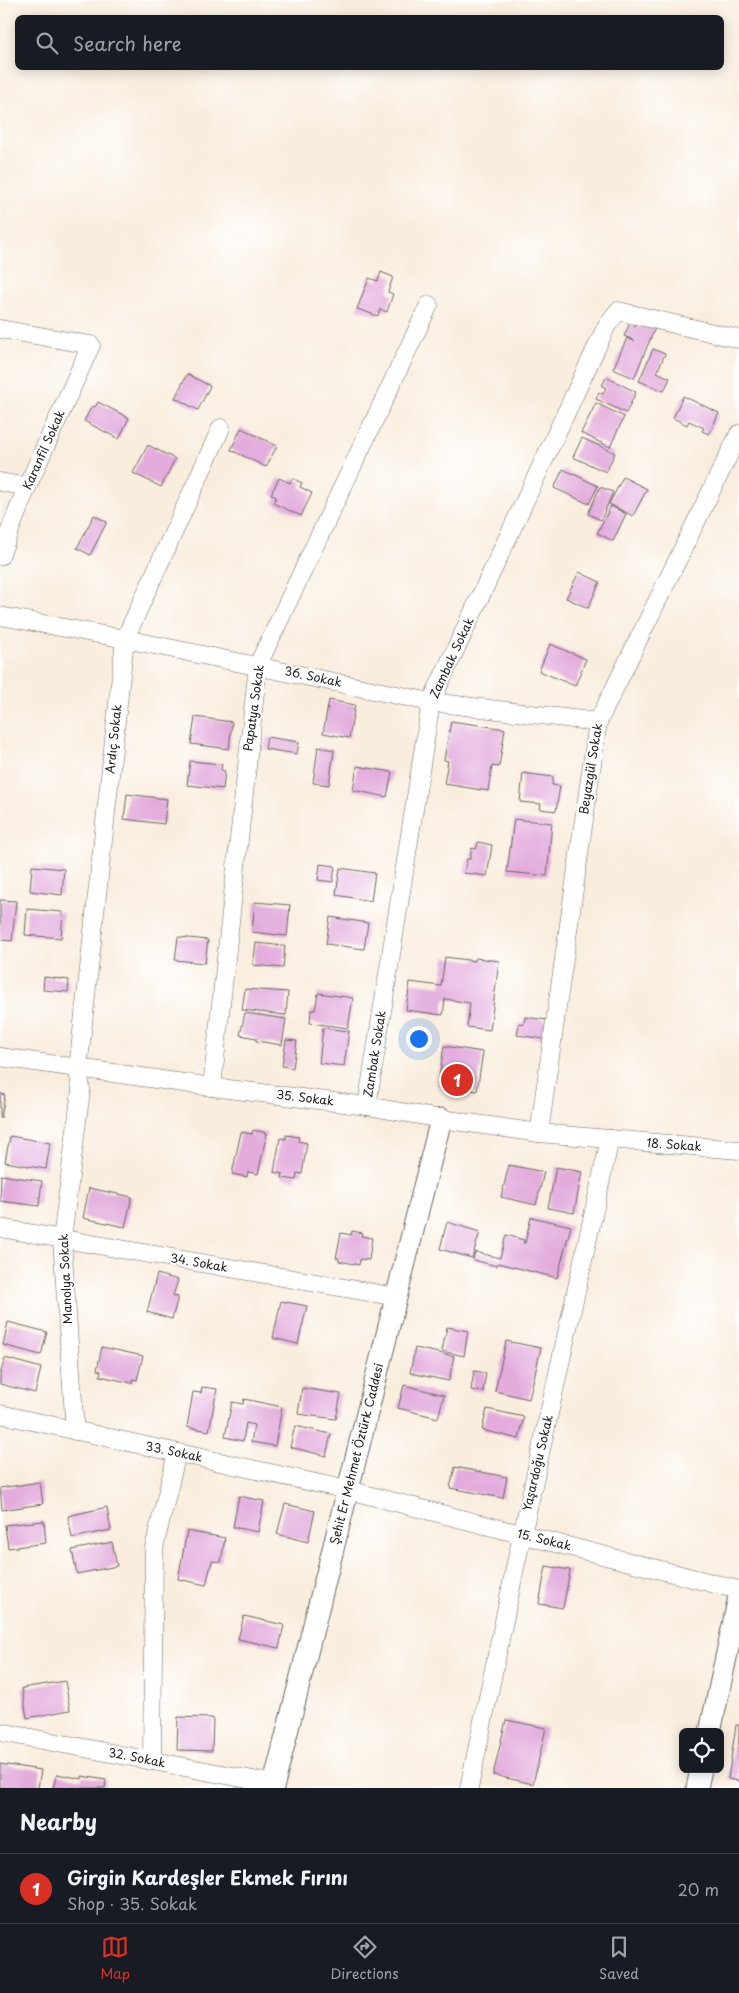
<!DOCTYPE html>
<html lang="en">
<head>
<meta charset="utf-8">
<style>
  body { margin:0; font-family:"Playpen Sans",sans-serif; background:#20242c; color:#f1f3f6 }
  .controls { position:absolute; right:15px; bottom:15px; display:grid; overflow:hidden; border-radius:8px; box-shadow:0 2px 12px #0003 }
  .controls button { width:45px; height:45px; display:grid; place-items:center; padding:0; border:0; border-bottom:1px solid #363941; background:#171b24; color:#f1f3f6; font:25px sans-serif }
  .you { position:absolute; left:418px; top:1038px; width:18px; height:18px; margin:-12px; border:4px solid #fff; border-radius:50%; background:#1a73e8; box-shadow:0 0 0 8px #1a73e833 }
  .badge { display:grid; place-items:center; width:32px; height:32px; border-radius:50%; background:#d93025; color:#fff; font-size:16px; font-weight:700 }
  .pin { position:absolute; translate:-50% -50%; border:2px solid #fff; box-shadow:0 1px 5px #0006 }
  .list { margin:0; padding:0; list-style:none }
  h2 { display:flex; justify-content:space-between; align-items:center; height:65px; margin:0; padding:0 20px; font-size:21px }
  h2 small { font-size:16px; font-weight:400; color:#9ea1a6 }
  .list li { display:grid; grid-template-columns:32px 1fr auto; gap:15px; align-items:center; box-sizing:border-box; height:70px; padding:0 20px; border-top:1px solid #363941 }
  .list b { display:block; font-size:19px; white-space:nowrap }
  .list p { margin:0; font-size:16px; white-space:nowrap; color:#9ea1a6 }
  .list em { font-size:16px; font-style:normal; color:#9ea1a6 }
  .icon { flex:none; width:28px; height:28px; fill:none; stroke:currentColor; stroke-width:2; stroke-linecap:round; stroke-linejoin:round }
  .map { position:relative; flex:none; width:739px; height:1788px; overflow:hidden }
  .search { position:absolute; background:#171b24; box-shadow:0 2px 12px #0003; left:15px; right:15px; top:15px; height:55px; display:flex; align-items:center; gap:12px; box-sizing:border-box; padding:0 18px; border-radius:8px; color:#9ea1a6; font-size:19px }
  .sheet { height:135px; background:#171b24 }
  nav { display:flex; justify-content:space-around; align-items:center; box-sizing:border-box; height:70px; border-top:1px solid #363941; background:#171b24; font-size:14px; color:#9ea1a6 }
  nav a { display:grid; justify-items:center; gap:2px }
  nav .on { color:#d93025 }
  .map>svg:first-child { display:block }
  .building { fill:#e3acdd }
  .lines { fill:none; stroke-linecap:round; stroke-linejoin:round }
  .minor-casing { stroke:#696560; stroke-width:19 }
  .tertiary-casing { stroke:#696560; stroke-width:23 }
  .minor { stroke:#fff; stroke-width:18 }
  .tertiary { stroke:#fff; stroke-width:21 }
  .labels { text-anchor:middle; stroke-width:4; stroke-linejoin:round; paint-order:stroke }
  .street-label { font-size:12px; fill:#1c1c1c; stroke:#fff }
</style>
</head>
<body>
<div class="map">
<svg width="739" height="1788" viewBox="0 0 739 1788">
  <rect width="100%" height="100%" fill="#fff"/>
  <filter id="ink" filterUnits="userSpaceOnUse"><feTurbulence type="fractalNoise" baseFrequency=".02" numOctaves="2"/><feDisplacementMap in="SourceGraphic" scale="10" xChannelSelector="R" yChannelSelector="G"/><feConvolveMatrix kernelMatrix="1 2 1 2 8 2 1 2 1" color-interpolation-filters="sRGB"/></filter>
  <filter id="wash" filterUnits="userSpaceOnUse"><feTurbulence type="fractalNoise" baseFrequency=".0096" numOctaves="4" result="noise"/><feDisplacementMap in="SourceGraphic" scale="20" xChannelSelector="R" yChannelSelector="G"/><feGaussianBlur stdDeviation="1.12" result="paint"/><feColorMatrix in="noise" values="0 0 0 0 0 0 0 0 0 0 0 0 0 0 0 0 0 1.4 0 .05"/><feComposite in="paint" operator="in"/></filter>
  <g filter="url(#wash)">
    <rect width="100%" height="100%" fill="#f9eddd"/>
    <g id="blocks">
      <!-- building -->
      <g class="building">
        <polygon points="381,272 393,277 388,292 393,294 387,312 380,309 378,316 357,309 369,278 378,281"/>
        <polygon points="637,320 655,328 634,378 613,369 627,338 635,341 624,336 629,325 634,327"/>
        <polygon points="653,349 665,354 657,372 670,378 664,391 639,381"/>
        <polygon points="187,374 210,386 198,410 175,398"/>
        <polygon points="606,377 636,392 626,413 596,399 599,392 603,394 606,388 602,386"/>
        <polygon points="683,396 719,413 709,434 702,431 704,428 689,421 687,425 673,418"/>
        <polygon points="98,402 129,418 119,439 84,421 92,406 95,407"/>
        <polygon points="596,403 624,417 610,447 581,433"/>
        <polygon points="241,428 277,446 266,467 231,450"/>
        <polygon points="582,438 615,453 606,472 573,457"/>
        <polygon points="148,445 175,459 161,487 133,473"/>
        <polygon points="563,469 598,486 589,504 554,488"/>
        <polygon points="623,477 647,489 633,516 609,504"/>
        <polygon points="279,478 290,483 292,478 302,483 300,487 312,493 301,516 273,503 276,497 271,494"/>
        <polygon points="600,487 613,492 601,520 588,514"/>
        <polygon points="611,506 626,514 613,541 597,533"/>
        <polygon points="94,515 107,522 90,555 77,548"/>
        <polygon points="579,572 600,582 588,608 566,598"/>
        <polygon points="550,644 586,659 575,686 539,671"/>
        <polygon points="329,700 355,705 349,738 323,733"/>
        <polygon points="195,717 232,722 229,749 191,744"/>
        <polygon points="451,721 505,729 499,767 492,766 488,791 444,784 448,761 444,760"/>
        <polygon points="267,737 299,742 297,754 265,749"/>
        <polygon points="318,747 334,750 329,785 313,783"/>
        <polygon points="190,761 222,764 221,770 225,771 223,789 187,785"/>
        <polygon points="357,766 392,772 387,797 353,790"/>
        <polygon points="523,773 553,777 552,785 560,786 556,811 540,809 541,804 520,802"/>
        <polygon points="127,794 167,799 164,824 124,819"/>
        <polygon points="514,819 552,823 547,876 507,872"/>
        <polygon points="478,842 492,845 487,876 464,873 467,859 470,859 472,848 476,849"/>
        <polygon points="320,864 335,866 333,882 318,880"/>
        <polygon points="32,866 64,869 62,895 30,891"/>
        <polygon points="340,868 375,873 371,901 336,895"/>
        <polygon points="0,900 16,901 12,941 0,940"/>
        <polygon points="255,902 290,905 287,936 252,932"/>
        <polygon points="27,909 63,912 61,938 25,935"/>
        <polygon points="330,917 368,923 364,949 326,944"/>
        <polygon points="178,937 208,940 205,963 175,960"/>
        <polygon points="256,943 285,946 283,968 253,965"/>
        <polygon points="445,957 475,961 476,958 499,961 490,1030 467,1027 470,1003 445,999 443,1015 406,1010 410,982 441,986"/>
        <polygon points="44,977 69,980 68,992 43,990"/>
        <polygon points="245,989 288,992 286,1015 242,1010"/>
        <polygon points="318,993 353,998 348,1028 310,1023 311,1010 315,1010"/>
        <polygon points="245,1013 286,1019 282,1045 256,1041 256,1038 240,1035"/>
        <polygon points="525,1017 547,1020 544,1039 517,1035 519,1023 524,1024"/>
        <polygon points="323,1028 349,1031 344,1066 319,1063"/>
        <polygon points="286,1040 297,1041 293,1068 282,1066"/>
        <polygon points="444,1046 483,1052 477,1091 438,1085"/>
        <polygon points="0,1094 5,1095 1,1118 0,1118"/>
        <polygon points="253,1130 267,1133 258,1174 248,1172 247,1177 232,1174 241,1132 252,1134"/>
        <polygon points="286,1135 299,1137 298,1141 307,1143 302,1174 297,1173 296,1180 282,1178 283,1174 274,1172 280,1138 286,1139"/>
        <polygon points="10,1136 50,1143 46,1169 5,1162"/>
        <polygon points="509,1165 544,1172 536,1205 501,1197"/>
        <polygon points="556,1167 582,1172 574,1213 548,1208"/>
        <polygon points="1,1175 42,1181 39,1206 0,1201"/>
        <polygon points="89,1188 132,1197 125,1227 83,1218"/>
        <polygon points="531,1217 571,1226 557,1278 498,1263 497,1266 473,1260 475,1252 500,1258 506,1235 524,1240 523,1243 525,1243"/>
        <polygon points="447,1222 480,1232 472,1258 440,1249"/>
        <polygon points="352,1231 362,1233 361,1236 372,1238 369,1260 360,1259 359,1265 339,1261 339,1258 336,1258 341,1233 351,1235"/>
        <polygon points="157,1274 178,1280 173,1296 178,1297 172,1319 147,1312"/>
        <polygon points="281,1301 307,1306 298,1344 273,1338"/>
        <polygon points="8,1322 47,1332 41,1355 3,1345"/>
        <polygon points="447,1327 468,1331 464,1356 442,1351"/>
        <polygon points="506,1341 541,1348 529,1399 495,1391"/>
        <polygon points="102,1347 143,1356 137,1380 133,1379 132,1383 100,1376 101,1371 97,1370"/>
        <polygon points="415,1348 454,1356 449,1381 410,1373"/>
        <polygon points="5,1358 41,1368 35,1393 0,1384 0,1375"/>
        <polygon points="474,1371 486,1373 483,1392 471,1390"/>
        <polygon points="404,1385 444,1395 438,1418 398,1408"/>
        <polygon points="202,1387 217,1389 209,1431 187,1427 193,1392 201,1393"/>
        <polygon points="302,1388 341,1394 336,1419 298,1414"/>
        <polygon points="244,1399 282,1407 275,1446 251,1442 254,1425 246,1423 243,1441 225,1437 232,1402 243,1404"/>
        <polygon points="487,1409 524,1417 519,1439 482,1430"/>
        <polygon points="295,1426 331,1434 326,1456 290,1447"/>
        <polygon points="455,1467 507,1477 503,1498 450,1488"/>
        <polygon points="40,1482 43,1504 2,1510 0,1488"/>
        <polygon points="239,1496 264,1501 258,1532 233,1527"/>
        <polygon points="285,1504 315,1511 308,1542 277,1534"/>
        <polygon points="107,1507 111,1530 72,1538 68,1516"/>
        <polygon points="44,1521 46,1543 8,1548 5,1525"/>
        <polygon points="187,1531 225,1538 221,1562 212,1561 206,1585 178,1579"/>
        <polygon points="112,1542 117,1566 77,1574 72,1550"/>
        <polygon points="546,1566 570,1570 563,1608 539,1604"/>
        <polygon points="244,1616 284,1625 279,1648 238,1639"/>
        <polygon points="65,1681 70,1710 27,1718 22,1688"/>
        <polygon points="178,1717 213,1718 212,1751 177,1750"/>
        <polygon points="506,1720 546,1728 533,1784 493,1775"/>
        <polygon points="736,1725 739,1725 739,1781 728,1779"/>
        <polygon points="0,1764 41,1770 38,1788 0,1788"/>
        <polygon points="57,1774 82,1779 82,1776 106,1780 105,1788 53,1788"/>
      </g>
    </g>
  </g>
  <g filter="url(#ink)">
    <use href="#blocks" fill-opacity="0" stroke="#696560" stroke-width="1"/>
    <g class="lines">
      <!-- minor casing -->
      <g class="minor-casing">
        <g id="minor">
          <polyline points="0,329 91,345 27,487 0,556"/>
          <polyline points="0,482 27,487"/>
          <polyline points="0,616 125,639 431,702 598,722"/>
          <polyline points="0,1057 212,1087 367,1106 441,1119 539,1133 739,1150"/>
          <polyline points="212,1087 258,665 429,305"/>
          <polyline points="367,1106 431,702 607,325 618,311 739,339"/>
          <polyline points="539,1133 598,722 739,434"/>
          <polyline points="0,1228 397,1297"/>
          <polyline points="0,1414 348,1490 739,1590"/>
          <polyline points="75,1431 62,1239 81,1090 78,1069 125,639 221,428"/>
          <polyline points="0,1732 274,1784"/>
          <polyline points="152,1761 154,1548 177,1453"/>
          <polyline points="469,1788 522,1535 610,1139"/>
        </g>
      </g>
      <!-- tertiary casing -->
      <g class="tertiary-casing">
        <g id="tertiary">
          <polyline points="710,1732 739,1597"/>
          <polyline points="273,1788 441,1119"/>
          <polyline points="697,1788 701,1769"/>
        </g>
      </g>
      <!-- minor -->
      <use href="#minor" class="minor"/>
      <!-- tertiary -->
      <use href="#tertiary" class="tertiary"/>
    </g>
  </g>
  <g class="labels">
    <!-- street labels -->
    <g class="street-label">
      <text transform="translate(44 450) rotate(-66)" y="4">Karanfil Sokak</text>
      <text transform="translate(452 658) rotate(-65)" y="4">Zambak Sokak</text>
      <text transform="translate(313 677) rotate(12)" y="4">36. Sokak</text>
      <text transform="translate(254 708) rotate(-82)" y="4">Papatya Sokak</text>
      <text transform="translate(114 739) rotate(-84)" y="4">Ardıç Sokak</text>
      <text transform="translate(591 769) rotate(-81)" y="4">Beyazgül Sokak</text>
      <text transform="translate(375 1054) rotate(-81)" y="4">Zambak Sokak</text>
      <text transform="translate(305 1098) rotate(7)" y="4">35. Sokak</text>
      <text transform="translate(674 1145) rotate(4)" y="4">18. Sokak</text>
      <text transform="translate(199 1263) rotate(10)" y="4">34. Sokak</text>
      <text transform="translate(66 1279) rotate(-93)" y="4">Manolya Sokak</text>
      <text transform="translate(174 1452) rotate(12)" y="4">33. Sokak</text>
      <text transform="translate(357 1454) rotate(-76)" y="4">Şehit Er Mehmet Öztürk Caddesi</text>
      <text transform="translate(538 1463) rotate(-77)" y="4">Yaşardoğu Sokak</text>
      <text transform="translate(544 1540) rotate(14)" y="4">15. Sokak</text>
      <text transform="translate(137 1758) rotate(11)" y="4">32. Sokak</text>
    </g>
  </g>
</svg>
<div class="controls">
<button><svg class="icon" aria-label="locate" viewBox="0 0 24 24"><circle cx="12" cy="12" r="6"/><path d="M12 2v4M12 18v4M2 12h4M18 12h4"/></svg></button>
</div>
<div class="you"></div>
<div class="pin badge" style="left:457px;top:1080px">1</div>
<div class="search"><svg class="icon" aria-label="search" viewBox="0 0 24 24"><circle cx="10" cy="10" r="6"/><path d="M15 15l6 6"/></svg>Search here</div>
</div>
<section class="sheet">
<h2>Nearby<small></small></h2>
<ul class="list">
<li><span class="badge">1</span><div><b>Girgin Kardeşler Ekmek Fırını</b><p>Shop · 35. Sokak</p></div><em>20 m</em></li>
</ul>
</section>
<nav>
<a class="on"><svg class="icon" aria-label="map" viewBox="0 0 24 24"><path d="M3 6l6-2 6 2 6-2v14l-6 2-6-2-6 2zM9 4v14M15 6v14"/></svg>Map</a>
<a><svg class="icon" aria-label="directions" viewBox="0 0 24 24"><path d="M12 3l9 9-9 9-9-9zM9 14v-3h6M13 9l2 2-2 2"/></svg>Directions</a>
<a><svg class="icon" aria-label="saved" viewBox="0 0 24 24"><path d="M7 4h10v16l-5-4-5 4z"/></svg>Saved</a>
</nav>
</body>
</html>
